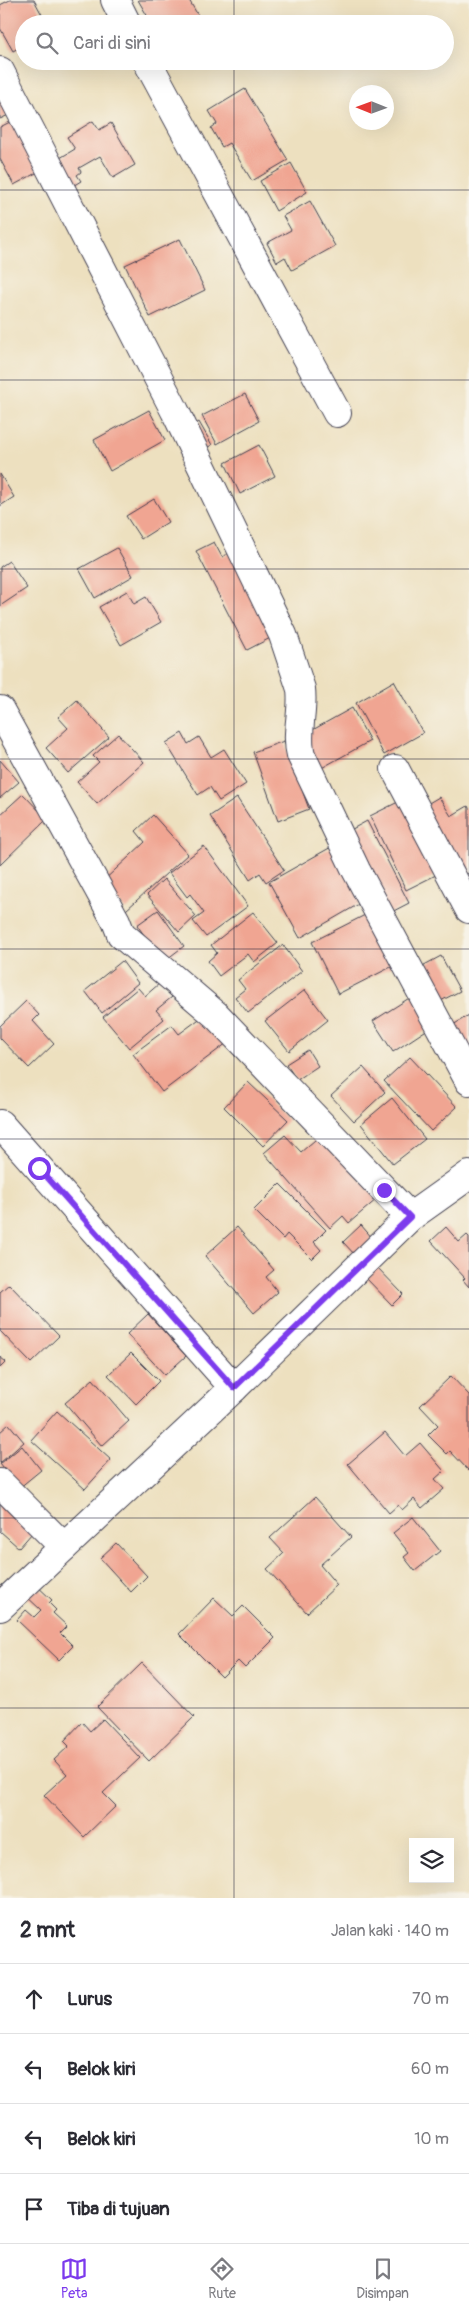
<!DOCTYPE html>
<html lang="id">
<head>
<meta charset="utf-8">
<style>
  body { margin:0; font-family:Pangolin,sans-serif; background:#f7f7f7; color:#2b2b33 }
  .controls { position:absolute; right:15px; bottom:15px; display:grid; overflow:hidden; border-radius:0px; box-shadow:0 5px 20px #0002 }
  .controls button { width:45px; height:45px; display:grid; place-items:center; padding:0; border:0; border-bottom:1px solid #e1e1e2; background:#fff; color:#2b2b33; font:25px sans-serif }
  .compass { position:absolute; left:349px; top:85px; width:45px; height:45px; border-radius:50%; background:#fff; box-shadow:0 5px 20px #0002; rotate:271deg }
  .stop { position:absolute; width:15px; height:15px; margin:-11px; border:4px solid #7c3aed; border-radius:50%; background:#fff }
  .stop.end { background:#7c3aed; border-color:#fff; box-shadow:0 1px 5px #0008 }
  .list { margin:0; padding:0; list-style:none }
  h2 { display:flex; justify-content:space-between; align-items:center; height:65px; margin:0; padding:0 20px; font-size:21px }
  h2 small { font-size:16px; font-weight:400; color:#7c7c81 }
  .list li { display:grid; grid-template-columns:32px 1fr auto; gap:15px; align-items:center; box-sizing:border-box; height:70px; padding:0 20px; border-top:1px solid #e1e1e2 }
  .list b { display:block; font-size:19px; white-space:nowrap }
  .list em { font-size:16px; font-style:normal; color:#7c7c81 }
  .icon { flex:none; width:28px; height:28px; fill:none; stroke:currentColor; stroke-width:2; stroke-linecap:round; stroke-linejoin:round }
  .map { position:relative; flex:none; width:469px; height:1898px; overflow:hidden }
  .search { position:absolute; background:#fff; box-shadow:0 5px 20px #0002; left:15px; right:15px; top:15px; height:55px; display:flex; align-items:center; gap:12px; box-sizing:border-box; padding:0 18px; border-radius:28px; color:#7c7c81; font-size:19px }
  .sheet { height:345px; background:#fff }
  nav { display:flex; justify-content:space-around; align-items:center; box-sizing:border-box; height:70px; border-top:1px solid #e1e1e2; background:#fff; font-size:14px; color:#7c7c81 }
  nav a { display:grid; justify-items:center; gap:2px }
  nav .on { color:#7c3aed }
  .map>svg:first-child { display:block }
  .building { fill:#f0a592 }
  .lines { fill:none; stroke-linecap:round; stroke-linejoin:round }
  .minor-casing { stroke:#403e4f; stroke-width:30 }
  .minor { stroke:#fff; stroke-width:28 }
  .route { stroke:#7c3aed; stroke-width:6 }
  .grid { fill:none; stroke:#22223b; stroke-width:1; stroke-opacity:0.55 }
</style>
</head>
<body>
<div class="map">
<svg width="469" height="1898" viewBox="0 0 469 1898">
  <rect width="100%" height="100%" fill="#f7f3e8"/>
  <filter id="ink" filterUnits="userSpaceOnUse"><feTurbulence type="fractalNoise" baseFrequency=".02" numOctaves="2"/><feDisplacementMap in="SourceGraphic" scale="10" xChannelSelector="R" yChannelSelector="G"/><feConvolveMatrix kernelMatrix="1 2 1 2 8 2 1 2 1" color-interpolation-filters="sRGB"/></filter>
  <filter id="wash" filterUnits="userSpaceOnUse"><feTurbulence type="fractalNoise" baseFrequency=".0096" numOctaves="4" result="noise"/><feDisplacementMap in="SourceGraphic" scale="20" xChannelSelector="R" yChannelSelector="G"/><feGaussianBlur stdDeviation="1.12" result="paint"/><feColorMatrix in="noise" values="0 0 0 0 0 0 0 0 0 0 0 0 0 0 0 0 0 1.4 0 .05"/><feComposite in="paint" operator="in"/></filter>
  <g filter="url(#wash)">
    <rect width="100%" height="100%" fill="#ede0bf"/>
    <g id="blocks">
      <!-- building -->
      <g class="building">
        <polygon points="10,0 34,0 47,24 24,24 24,45 13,51 0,28 0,5"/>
        <polygon points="138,0 189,0 203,24 152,24"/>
        <polygon points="0,82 15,112 0,119"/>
        <polygon points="245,89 288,160 252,181 229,143 222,147 211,128 217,124 209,111"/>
        <polygon points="20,117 47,167 14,185 0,159 0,127"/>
        <polygon points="93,121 99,130 111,123 135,165 113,178 100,156 79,168 81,172 77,175 81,181 71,187 55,161 75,149 67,137"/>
        <polygon points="291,163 307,192 276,211 260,181"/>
        <polygon points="310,201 335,246 292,270 285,257 277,262 267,243 291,230 283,216"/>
        <polygon points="180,239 205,290 150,317 125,265"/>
        <polygon points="245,394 259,421 217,444 202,416"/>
        <polygon points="149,410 165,440 110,471 94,440"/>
        <polygon points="199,422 212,445 204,449 192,426"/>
        <polygon points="259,445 275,476 240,494 225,463"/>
        <polygon points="0,474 14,497 0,506"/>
        <polygon points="154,499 168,522 141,539 126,516"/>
        <polygon points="214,542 222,557 235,550 278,634 247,650 196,551"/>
        <polygon points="117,548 133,576 95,598 79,569"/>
        <polygon points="9,561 27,588 0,606 0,567"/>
        <polygon points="127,591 134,604 146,597 161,622 121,645 99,607"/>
        <polygon points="394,681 423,733 384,755 356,703"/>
        <polygon points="77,700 109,737 68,773 46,748 68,728 58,717"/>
        <polygon points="352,708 370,741 318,770 300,737"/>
        <polygon points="182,733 188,744 199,737 211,757 224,749 246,784 219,801 210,787 198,795 166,743"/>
        <polygon points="118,734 144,762 97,804 77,782 99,762 93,756"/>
        <polygon points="284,741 309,809 278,821 253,752"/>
        <polygon points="0,760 19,782 0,798"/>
        <polygon points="23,794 47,819 0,865 0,815"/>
        <polygon points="439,797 451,816 468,806 469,808 469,873 461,877 422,807"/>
        <polygon points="237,798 284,870 266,882 260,873 250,880 210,816"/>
        <polygon points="404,799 440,873 406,890 370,816"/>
        <polygon points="153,815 188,854 126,910 101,883 145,842 136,831"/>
        <polygon points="367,821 409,903 384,916 343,834"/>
        <polygon points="204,846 248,906 206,937 193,921 204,913 190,894 187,897 169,873"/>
        <polygon points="333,846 364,901 300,938 269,882"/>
        <polygon points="164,879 196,916 179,932 147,895"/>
        <polygon points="158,910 184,946 163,962 137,925"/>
        <polygon points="253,912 278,943 254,962 248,954 219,976 208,961 217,953 211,945"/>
        <polygon points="367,914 393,966 338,994 312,942"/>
        <polygon points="283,945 302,971 248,1013 235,997 245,989 238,980"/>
        <polygon points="441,956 460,991 431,1006 413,971"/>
        <polygon points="122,961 138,983 102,1013 85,991"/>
        <polygon points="160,983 172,997 156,1010 164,1019 129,1048 103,1017 138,988 145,996"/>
        <polygon points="305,990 328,1020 289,1051 265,1021"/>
        <polygon points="414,995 434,1025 393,1052 373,1021"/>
        <polygon points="26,1001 39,1015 33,1021 54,1044 29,1068 0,1038 0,1026"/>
        <polygon points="206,1014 227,1043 162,1092 133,1054 172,1025 179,1034"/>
        <polygon points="469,1015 469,1070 445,1030"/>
        <polygon points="308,1050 318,1066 297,1080 286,1064"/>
        <polygon points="410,1057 457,1107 431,1131 384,1081"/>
        <polygon points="363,1067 385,1092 354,1121 331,1096"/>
        <polygon points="248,1082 288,1120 263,1146 224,1107"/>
        <polygon points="392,1098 425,1139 393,1164 361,1124"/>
        <polygon points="322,1134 377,1199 349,1223 343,1216 330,1228 264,1153 285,1135 301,1152"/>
        <polygon points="280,1184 326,1230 314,1242 321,1250 312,1259 287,1234 283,1239 254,1210"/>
        <polygon points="361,1225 373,1239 355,1255 343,1242"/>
        <polygon points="237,1227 274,1270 266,1277 278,1292 254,1313 205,1256"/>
        <polygon points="446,1227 459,1242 467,1235 469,1237 469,1287 463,1280 465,1278 431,1241"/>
        <polygon points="375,1265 403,1294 392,1305 364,1276"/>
        <polygon points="9,1284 59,1336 31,1363 0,1331 0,1292"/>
        <polygon points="148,1314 186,1356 165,1375 127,1334"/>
        <polygon points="131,1353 159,1381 136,1404 108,1375"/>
        <polygon points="0,1357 6,1362 0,1368"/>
        <polygon points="451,1376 469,1395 469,1471 450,1451 447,1454 428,1435 438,1425 420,1406"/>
        <polygon points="93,1379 129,1421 102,1446 65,1403"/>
        <polygon points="57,1411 111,1460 85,1489 31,1440"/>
        <polygon points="9,1424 24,1442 0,1463 0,1432"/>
        <polygon points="385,1432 405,1456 420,1443 444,1471 435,1479 444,1489 422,1508 414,1499 402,1510 398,1505 389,1513 348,1464"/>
        <polygon points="22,1446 41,1470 19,1488 0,1464"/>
        <polygon points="315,1497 351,1537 320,1565 337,1585 307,1613 267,1569 284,1553 270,1538"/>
        <polygon points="0,1499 39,1525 19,1548 0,1531"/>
        <polygon points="413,1517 440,1551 415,1571 404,1557 409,1553 393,1533"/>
        <polygon points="116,1543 147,1576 131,1592 100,1558"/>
        <polygon points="34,1583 52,1600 49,1603 56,1610 53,1613 67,1626 60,1633 73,1646 59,1660 17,1620 26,1610 34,1617 41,1610 24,1594"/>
        <polygon points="214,1598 233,1616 243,1606 275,1638 245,1668 238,1661 222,1677 179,1634"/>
        <polygon points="142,1663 194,1717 149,1761 97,1707"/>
        <polygon points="103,1719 140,1758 103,1793 116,1806 84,1837 44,1795 67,1774 54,1760 69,1746 64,1741 82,1722 90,1731"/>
      </g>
    </g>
  </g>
  <g filter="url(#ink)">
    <use href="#blocks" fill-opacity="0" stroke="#403e4f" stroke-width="1"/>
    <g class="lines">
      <!-- minor casing -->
      <g class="minor-casing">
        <g id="minor">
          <polyline points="115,0 127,24"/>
          <polyline points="147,61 337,413"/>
          <path d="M0,71L175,411L283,635L301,689C304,712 295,733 301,755L356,870L469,1081"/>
          <polyline points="0,710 116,921 121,934 216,1015 410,1217"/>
          <polyline points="395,769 469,909"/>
          <polyline points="0,1124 234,1388"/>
          <polyline points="0,1483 64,1547"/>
          <polyline points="0,1607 234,1388 410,1217 469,1175"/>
        </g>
      </g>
      <!-- minor -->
      <use href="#minor" class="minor"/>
    </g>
  </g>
  <g class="lines" filter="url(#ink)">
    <!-- route -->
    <polyline class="route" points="39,1168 234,1388 410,1217 384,1190"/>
  </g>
  <!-- grid -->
  <path class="grid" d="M234,0V24M234,61V1898M0,190H469M0,380H469M0,569H469M0,759H469M0,949H469M0,1139H469M0,1329H469M0,1518H469M0,1708H469"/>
</svg>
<div class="controls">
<button><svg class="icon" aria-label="layers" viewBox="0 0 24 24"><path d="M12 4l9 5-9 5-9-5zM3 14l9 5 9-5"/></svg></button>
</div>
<svg class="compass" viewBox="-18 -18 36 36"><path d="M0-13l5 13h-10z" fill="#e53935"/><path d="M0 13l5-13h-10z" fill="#7c7c81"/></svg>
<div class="stop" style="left:39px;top:1168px"></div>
<div class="stop end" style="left:384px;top:1190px"></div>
<div class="search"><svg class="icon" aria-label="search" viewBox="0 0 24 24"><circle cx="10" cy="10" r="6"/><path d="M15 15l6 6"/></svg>Cari di sini</div>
</div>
<section class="sheet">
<h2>2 mnt<small>Jalan kaki · 140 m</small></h2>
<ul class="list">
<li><svg class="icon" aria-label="ahead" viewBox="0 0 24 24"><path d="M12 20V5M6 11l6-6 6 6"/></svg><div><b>Lurus</b></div><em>70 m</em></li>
<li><svg class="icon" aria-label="left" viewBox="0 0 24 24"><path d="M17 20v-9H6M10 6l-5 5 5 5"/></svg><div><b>Belok kiri</b></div><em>60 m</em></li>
<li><svg class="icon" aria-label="left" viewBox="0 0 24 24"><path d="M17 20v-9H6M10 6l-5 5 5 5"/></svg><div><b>Belok kiri</b></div><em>10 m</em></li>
<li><svg class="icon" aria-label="arrive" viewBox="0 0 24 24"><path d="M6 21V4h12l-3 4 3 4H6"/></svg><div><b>Tiba di tujuan</b></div></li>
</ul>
</section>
<nav>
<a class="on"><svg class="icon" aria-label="map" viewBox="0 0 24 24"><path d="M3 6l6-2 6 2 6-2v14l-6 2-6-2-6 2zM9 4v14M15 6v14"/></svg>Peta</a>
<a><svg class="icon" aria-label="directions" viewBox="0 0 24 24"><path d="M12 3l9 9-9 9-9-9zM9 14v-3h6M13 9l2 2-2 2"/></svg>Rute</a>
<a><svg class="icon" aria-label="saved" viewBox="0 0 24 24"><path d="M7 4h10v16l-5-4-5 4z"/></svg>Disimpan</a>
</nav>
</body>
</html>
